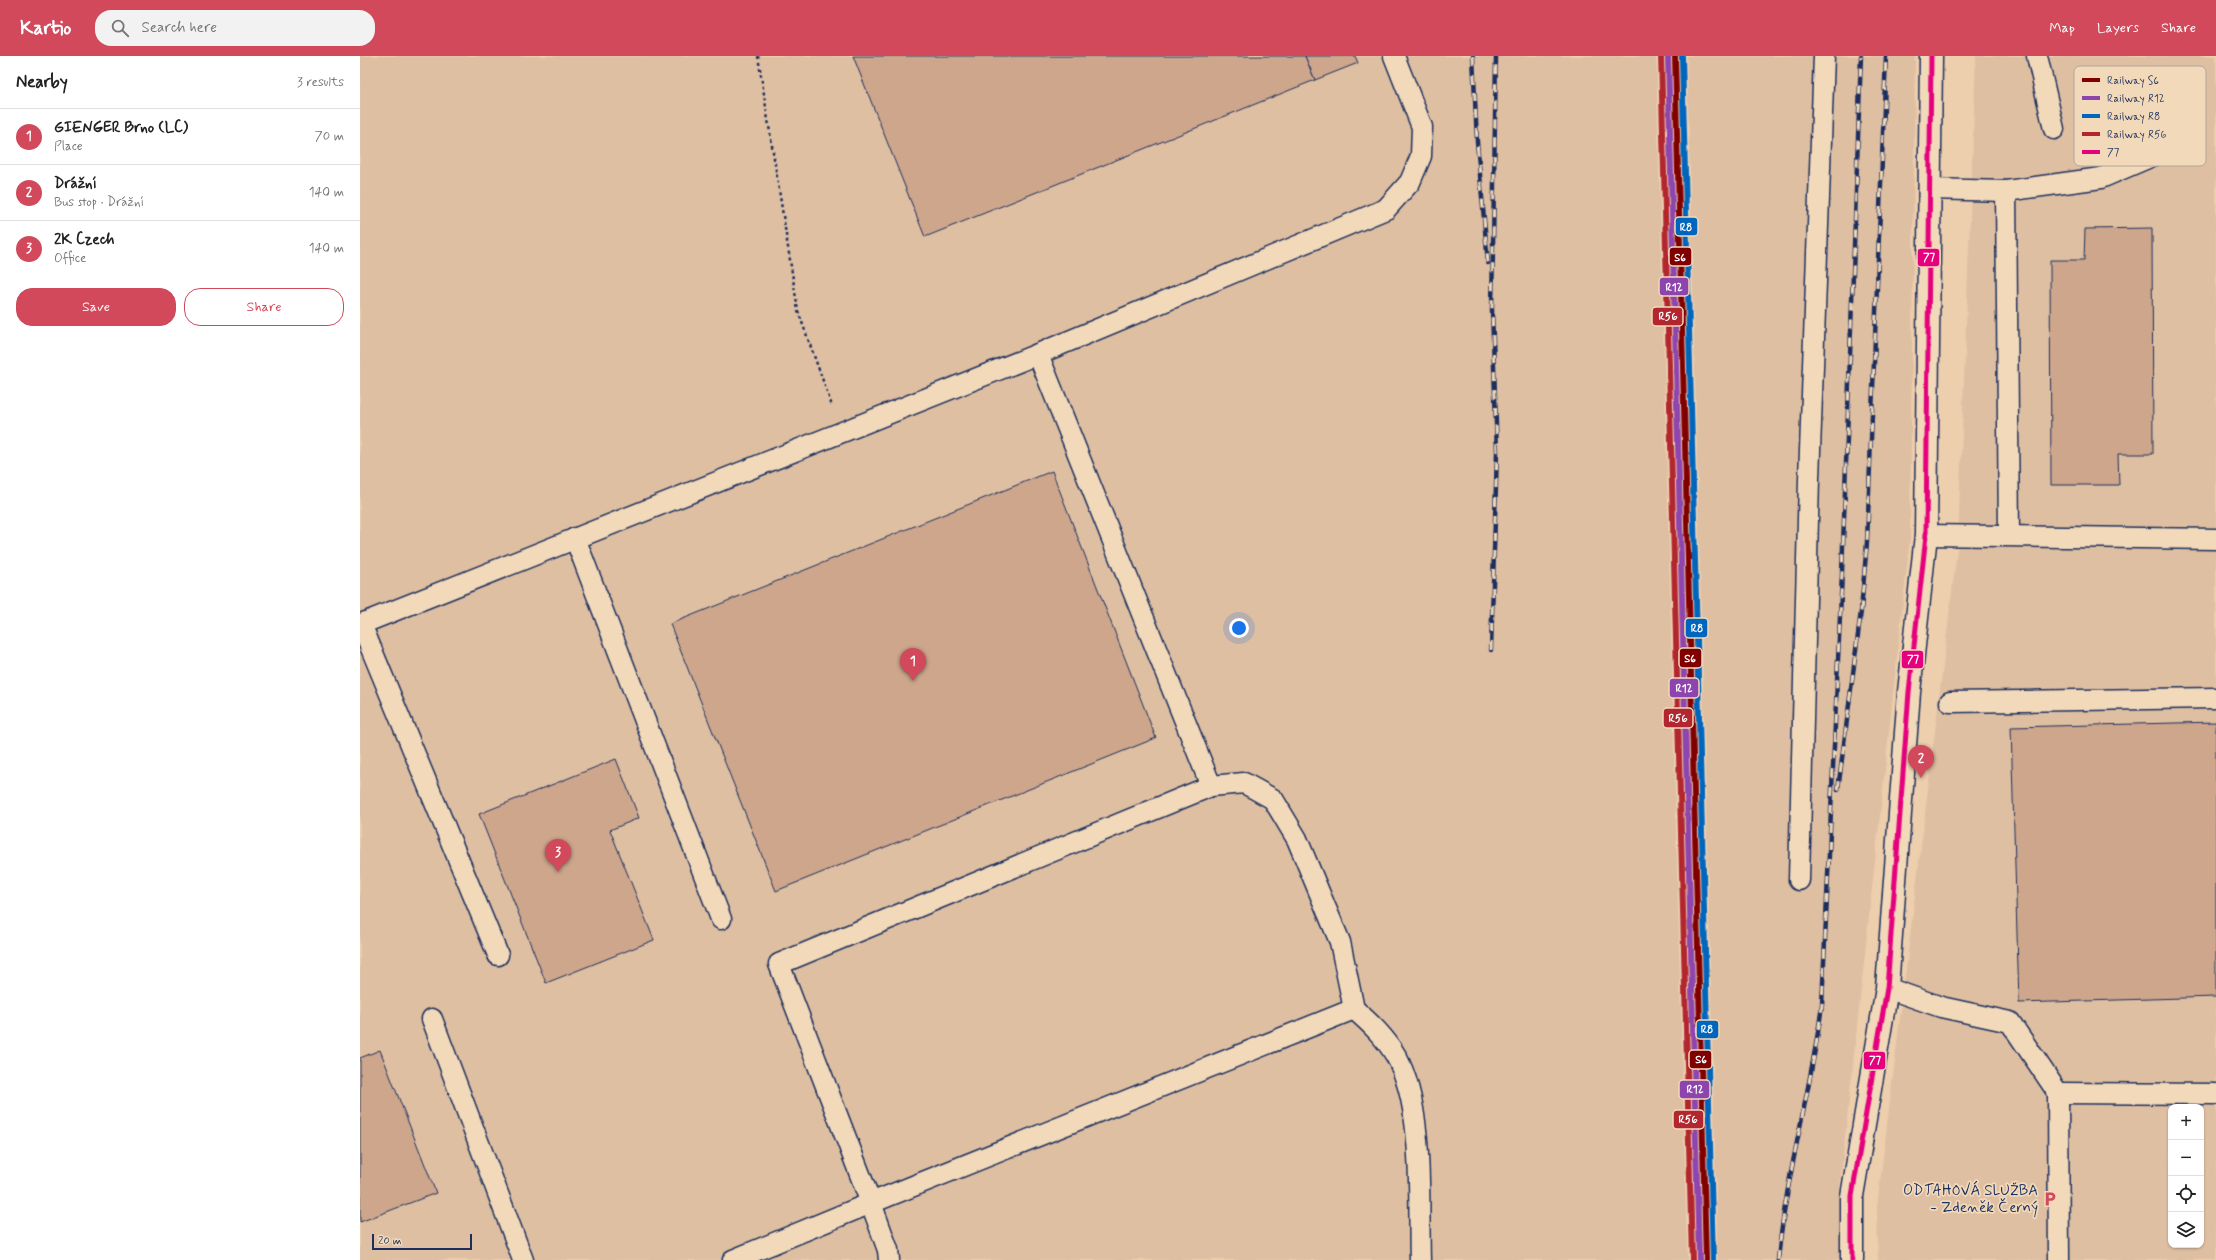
<!DOCTYPE html>
<html lang="en">
<head>
<meta charset="utf-8">
<style>
  body { margin:0; font-family:Mynerve,sans-serif; background:#f2f2f2; color:#222 }
  .controls { position:absolute; right:12px; bottom:12px; display:grid; overflow:hidden; border-radius:8px; box-shadow:0 1px 3px #0004 }
  .controls button { width:36px; height:36px; display:grid; place-items:center; padding:0; border:0; border-bottom:1px solid #e0e0e0; background:#fff; color:#222; font:20px sans-serif }
  .scale { position:absolute; left:12px; bottom:10px; width:100px; box-sizing:border-box; padding-left:4px; border:2px solid #1b2f5e; border-top:0; font-size:11px; line-height:14px; white-space:nowrap; color:#1b2f5e; -webkit-text-stroke:3px #f2d9b9; paint-order:stroke }
  .you { position:absolute; left:879px; top:572px; width:14px; height:14px; margin:-10px; border:3px solid #fff; border-radius:50%; background:#1a73e8; box-shadow:0 0 0 6px #1a73e833 }
  .badge { display:grid; place-items:center; width:26px; height:26px; border-radius:50%; background:#d1495b; color:#fff; font-size:13px; font-weight:700 }
  .pin { position:absolute; translate:-50% -33px; filter:drop-shadow(0 1px 2px #0008) }
  .pin::after { content:''; position:absolute; top:21px; width:14px; height:12px; background:inherit; clip-path:polygon(0 0,100% 0,50% 100%) }
  .list { margin:0; padding:0; list-style:none }
  h2 { display:flex; justify-content:space-between; align-items:center; height:52px; margin:0; padding:0 16px; font-size:17px }
  h2 small { font-size:13px; font-weight:400; color:#767676 }
  .list li { display:grid; grid-template-columns:26px 1fr auto; gap:12px; align-items:center; box-sizing:border-box; height:56px; padding:0 16px; border-top:1px solid #e0e0e0 }
  .list b { display:block; font-size:15px; white-space:nowrap }
  .list p { margin:0; font-size:13px; white-space:nowrap; color:#767676 }
  .list em { font-size:13px; font-style:normal; color:#767676 }
  .actions { display:flex; gap:8px; padding:12px 16px }
  .actions a { flex:1; padding:9px 0; border:1px solid #d1495b; border-radius:16px; text-align:center; font-size:14px; color:#d1495b }
  .actions .main { background:#d1495b; color:#fff }
  .icon { flex:none; width:22px; height:22px; fill:none; stroke:currentColor; stroke-width:2; stroke-linecap:round; stroke-linejoin:round }
  .map { position:relative; flex:none; width:1856px; height:1204px; overflow:hidden }
  header { display:flex; align-items:center; gap:24px; box-sizing:border-box; height:56px; padding:0 20px; background:#d1495b; color:#fff }
  header strong { font-size:19px }
  nav { display:flex; gap:22px; margin-inline-start:auto; font-size:14px }
  .search { width:280px; height:36px; background:#f2f2f2; display:flex; align-items:center; gap:10px; box-sizing:border-box; padding:0 14px; border-radius:16px; color:#767676; font-size:15px }
  main { display:flex }
  aside { flex:1; background:#fff }
  .map>svg:first-child { display:block }
  .built { fill:#dfbfa2; fill-rule:evenodd }
  .building { fill:#cda68c; stroke:#1b2f5e }
  .lines { fill:none; stroke-linecap:round; stroke-linejoin:round }
  .lane-casing { stroke:#1b2f5e; stroke-width:23 }
  .street-casing { stroke:#1b2f5e; stroke-width:25 }
  .path { stroke:#1b2f5e; stroke-width:2.5; stroke-dasharray:3 3; stroke-linecap:butt }
  .lane { stroke:#f2d9b9; stroke-width:20 }
  .street { stroke:#f2d9b9; stroke-width:22 }
  .rail-casing { stroke:#1b2f5e; stroke-width:4.5 }
  .rail { stroke:#f2d9b9; stroke-width:3; stroke-dasharray:9; stroke-linecap:butt }
  .bus-1-casing { stroke:#f2d9b9; stroke-width:8 }
  .bus-1 { stroke:#e5007d; stroke-width:5 }
  .rail-1-casing { stroke:#f2d9b9; stroke-width:9 }
  .rail-2-casing { stroke:#f2d9b9; stroke-width:9 }
  .rail-3-casing { stroke:#f2d9b9; stroke-width:9 }
  .rail-4-casing { stroke:#f2d9b9; stroke-width:9 }
  .rail-1 { stroke:#800000; stroke-width:6 }
  .rail-2 { stroke:#8e44ad; stroke-width:6 }
  .rail-3 { stroke:#0065bd; stroke-width:6 }
  .rail-4 { stroke:#b2272f; stroke-width:6 }
  .labels { text-anchor:middle; stroke-width:3.5; stroke-linejoin:round; paint-order:stroke }
  .poi-label { font-size:15px; fill:#1b2f5e; stroke:#f2d9b9; text-anchor:end }
  .key { fill:#f2d9b9; stroke:#b2a69e; stroke-width:1 }
  .key-label { font-size:11px; fill:#1b2f5e }
  .line-badge { stroke:#f2d9b9; stroke-width:1.5 }
  .badge-label { font-size:11px; text-anchor:middle; font-weight:bold; fill:#fff }
</style>
</head>
<body>
<header>
<strong>Kartio</strong>
<div class="search"><svg class="icon" aria-label="search" viewBox="0 0 24 24"><circle cx="10" cy="10" r="6"/><path d="M15 15l6 6"/></svg>Search here</div>
<nav><a>Map</a><a>Layers</a><a>Share</a></nav>
</header>
<main>
<aside>
<h2>Nearby<small>3 results</small></h2>
<ul class="list">
<li><span class="badge">1</span><div><b>GIENGER Brno (LC)</b><p>Place</p></div><em>70 m</em></li>
<li><span class="badge">2</span><div><b>Drážní</b><p>Bus stop · Drážní</p></div><em>140 m</em></li>
<li><span class="badge">3</span><div><b>2K Czech</b><p>Office</p></div><em>140 m</em></li>
</ul>
<div class="actions"><a class="main">Save</a><a>Share</a></div>
</aside>
<div class="map">
<svg width="1856" height="1204" viewBox="0 0 1856 1204">
  <rect width="100%" height="100%" fill="#edcead"/>
  <filter id="ink" filterUnits="userSpaceOnUse"><feTurbulence type="fractalNoise" baseFrequency=".025" numOctaves="2"/><feDisplacementMap in="SourceGraphic" scale="8" xChannelSelector="R" yChannelSelector="G"/><feConvolveMatrix kernelMatrix="1 2 1 2 8 2 1 2 1" color-interpolation-filters="sRGB"/></filter>
  <g filter="url(#ink)">
    <!-- built -->
    <g class="built">
      <polygon points="0,0 1555,0 1550,482 1480,1128 1480,1204 0,1204"/>
      <path d="M1616,0H1856V1204H1518L1517,1151L1598,487ZM1811,1051H1841V1189H1811Z"/>
    </g>
    <!-- building -->
    <g class="building">
      <polygon points="493,0 945,0 955,24 565,181"/>
      <polygon points="945,0 995,0 998,7 955,24"/>
      <polygon points="1792,172 1793,398 1758,398 1759,429 1691,429 1690,204 1724,204 1725,173"/>
      <polygon points="692,415 796,682 416,835 310,568"/>
      <polygon points="1856,666 1856,941 1659,947 1651,671"/>
      <polygon points="256,703 279,762 250,774 294,884 186,927 119,758"/>
      <polygon points="20,994 76,1137 0,1166 0,1002"/>
    </g>
    <g class="lines">
      <!-- lane casing -->
      <g class="lane-casing">
        <g id="lane">
          <polyline points="1677,0 1694,73"/>
          <polyline points="1569,133 1646,135 1741,122 1811,92"/>
          <polyline points="1646,135 1649,479"/>
          <polyline points="678,298 851,730 884,727 913,743 937,783 980,886 994,953 511,1147 419,908 851,730"/>
          <polyline points="1566,479 1856,483"/>
          <polyline points="215,482 361,863"/>
          <polyline points="1590,646 1856,642"/>
          <polyline points="1439,824 1449,423 1464,0"/>
          <polyline points="138,899 1,568 678,298 1026,153 1050,126 1061,100 1062,71 1034,0"/>
          <polyline points="1527,932 1581,951 1650,966 1698,1037 1699,1204"/>
          <path d="M994,953C1010,967 1025,981 1036,1000C1065,1053 1058,1144 1060,1204"/>
          <polyline points="72,963 163,1204"/>
          <polyline points="1698,1037 1856,1038"/>
          <polyline points="373,1204 511,1147 528,1194 529,1204"/>
        </g>
      </g>
      <!-- street casing -->
      <g class="street-casing">
        <polyline id="street" points="1492,1204 1492,1140 1527,932 1549,636 1566,479 1571,0"/>
      </g>
      <!-- path -->
      <polyline class="path" points="398,0 438,255 472,350"/>
      <!-- lane -->
      <use href="#lane" class="lane"/>
      <!-- street -->
      <use href="#street" class="street"/>
      <!-- rail casing -->
      <g class="rail-casing">
        <g id="rail">
          <polyline points="1113,0 1117,86 1128,207"/>
          <polyline points="1131,594 1137,396 1132,254 1136,0"/>
          <polyline points="1478,734 1501,555 1507,486 1526,0"/>
          <path d="M1418,1204C1426,1118 1451,1035 1462,949L1482,517L1501,0"/>
        </g>
      </g>
      <!-- rail -->
      <use href="#rail" class="rail"/>
      <!-- bus-1 casing -->
      <g class="bus-1-casing">
        <polyline id="bus-1" points="1492,1204 1492,1140 1527,932 1549,636 1566,479 1571,0"/>
      </g>
      <!-- bus-1 -->
      <use href="#bus-1" class="bus-1"/>
      <!-- rail-1 casing -->
      <g class="rail-1-casing">
        <polyline id="rail-1" points="1315,0 1346,1204"/>
      </g>
      <!-- rail-2 casing -->
      <g class="rail-2-casing">
        <polyline id="rail-2" points="1308,0 1339,1204"/>
      </g>
      <!-- rail-3 casing -->
      <g class="rail-3-casing">
        <polyline id="rail-3" points="1322,0 1353,1204"/>
      </g>
      <!-- rail-4 casing -->
      <g class="rail-4-casing">
        <polyline id="rail-4" points="1301,0 1332,1204"/>
      </g>
      <!-- rail-1 -->
      <use href="#rail-1" class="rail-1"/>
      <!-- rail-2 -->
      <use href="#rail-2" class="rail-2"/>
      <!-- rail-3 -->
      <use href="#rail-3" class="rail-3"/>
      <!-- rail-4 -->
      <use href="#rail-4" class="rail-4"/>
    </g>
  </g>
  <!-- icons -->
  <defs>
    <g id="parking-bare" transform="scale(1.2)"><path d="M-3.5-5.5H1a3.5 3.5 0 0 1 0 7H-1V5.5H-3.5ZM-1-3.4V-.6H.8a1.4 1.4 0 0 0 0-2.8Z" fill="#d1495b" stroke="#f2d9b9" stroke-width="2.5" paint-order="stroke"/></g>
  </defs>
  <g fill-rule="evenodd">
    <use href="#parking-bare" x="1690" y="1143"/>
  </g>
  <g class="labels">
    <!-- poi labels -->
    <g class="poi-label">
      <text x="1678" y="1139">ODTAHOVÁ SLUŽBA<tspan x="1678" dy="17">- Zdeněk Černý</tspan></text>
    </g>
  </g>
  <!-- legend -->
  <rect x="1714" y="10" width="132" height="100" rx="6" class="key"/>
  <rect x="1722" y="22" width="18" height="4" fill="#800000"/>
  <rect x="1722" y="40" width="18" height="4" fill="#8e44ad"/>
  <rect x="1722" y="58" width="18" height="4" fill="#0065bd"/>
  <rect x="1722" y="76" width="18" height="4" fill="#b2272f"/>
  <rect x="1722" y="94" width="18" height="4" fill="#e5007d"/>
  <g class="key-label">
    <text x="1747" y="28">Railway S6</text>
    <text x="1747" y="46">Railway R12</text>
    <text x="1747" y="64">Railway R8</text>
    <text x="1747" y="82">Railway R56</text>
    <text x="1747" y="100">77</text>
  </g>
  <g class="line-badge">
    <rect x="1315" y="161" width="23" height="19" rx="4" fill="#0065bd"/>
    <rect x="1309" y="191" width="23" height="19" rx="4" fill="#800000"/>
    <rect x="1557" y="192" width="23" height="19" rx="4" fill="#e5007d"/>
    <rect x="1299" y="221" width="30" height="19" rx="4" fill="#8e44ad"/>
    <rect x="1292" y="251" width="31" height="19" rx="4" fill="#b2272f"/>
    <rect x="1325" y="562" width="23" height="20" rx="4" fill="#0065bd"/>
    <rect x="1319" y="592" width="23" height="20" rx="4" fill="#800000"/>
    <rect x="1541" y="594" width="23" height="19" rx="4" fill="#e5007d"/>
    <rect x="1309" y="622" width="30" height="20" rx="4" fill="#8e44ad"/>
    <rect x="1303" y="652" width="30" height="20" rx="4" fill="#b2272f"/>
    <rect x="1336" y="964" width="23" height="19" rx="4" fill="#0065bd"/>
    <rect x="1329" y="994" width="23" height="19" rx="4" fill="#800000"/>
    <rect x="1503" y="995" width="23" height="19" rx="4" fill="#e5007d"/>
    <rect x="1319" y="1024" width="31" height="19" rx="4" fill="#8e44ad"/>
    <rect x="1313" y="1054" width="31" height="19" rx="4" fill="#b2272f"/>
  </g>
  <g class="badge-label">
    <text x="1326" y="175">R8</text>
    <text x="1320" y="205">S6</text>
    <text x="1569" y="205">77</text>
    <text x="1314" y="235">R12</text>
    <text x="1308" y="264">R56</text>
    <text x="1337" y="576">R8</text>
    <text x="1330" y="606">S6</text>
    <text x="1553" y="607">77</text>
    <text x="1324" y="636">R12</text>
    <text x="1318" y="666">R56</text>
    <text x="1347" y="977">R8</text>
    <text x="1341" y="1007">S6</text>
    <text x="1515" y="1008">77</text>
    <text x="1335" y="1037">R12</text>
    <text x="1328" y="1067">R56</text>
  </g>
</svg>
<div class="controls">
<button>+</button>
<button>−</button>
<button><svg class="icon" aria-label="locate" viewBox="0 0 24 24"><circle cx="12" cy="12" r="6"/><path d="M12 2v4M12 18v4M2 12h4M18 12h4"/></svg></button>
<button><svg class="icon" aria-label="layers" viewBox="0 0 24 24"><path d="M12 4l9 5-9 5-9-5zM3 14l9 5 9-5"/></svg></button>
</div>
<div class="scale">20 m</div>
<div class="you"></div>
<div class="pin badge" style="left:553px;top:625px">1</div>
<div class="pin badge" style="left:1561px;top:722px">2</div>
<div class="pin badge" style="left:198px;top:816px">3</div>
</div>
</main>
</body>
</html>
